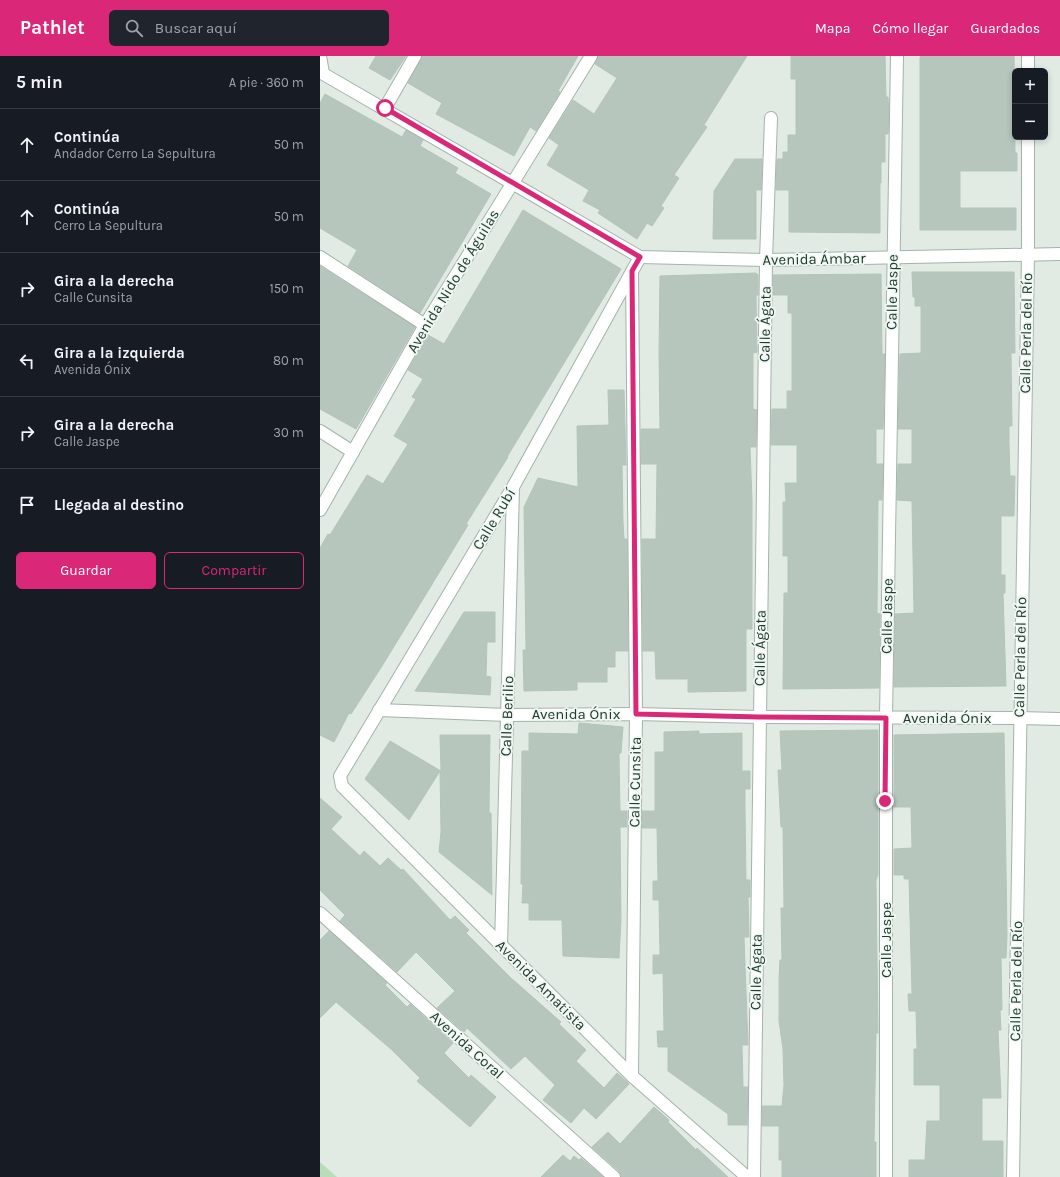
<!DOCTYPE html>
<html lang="es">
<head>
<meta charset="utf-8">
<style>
  body { margin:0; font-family:Karla,sans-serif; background:#20242c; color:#f1f3f6 }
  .controls { position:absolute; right:12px; top:12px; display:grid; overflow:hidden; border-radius:6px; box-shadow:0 2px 6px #0003 }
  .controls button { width:36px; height:36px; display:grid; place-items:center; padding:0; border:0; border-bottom:1px solid #363941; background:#171b24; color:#f1f3f6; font:20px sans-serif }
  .stop { position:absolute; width:12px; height:12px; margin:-9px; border:3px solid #db2777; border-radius:50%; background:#fff }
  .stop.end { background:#db2777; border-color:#fff; box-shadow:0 1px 4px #0008 }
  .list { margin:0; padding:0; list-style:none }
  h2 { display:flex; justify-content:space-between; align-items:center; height:52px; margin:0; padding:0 16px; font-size:17px }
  h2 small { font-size:13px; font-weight:400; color:#9ea1a6 }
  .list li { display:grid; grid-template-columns:26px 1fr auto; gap:12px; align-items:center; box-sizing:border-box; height:72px; padding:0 16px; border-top:1px solid #363941 }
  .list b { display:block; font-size:15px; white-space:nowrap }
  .list p { margin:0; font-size:13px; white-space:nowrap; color:#9ea1a6 }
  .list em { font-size:13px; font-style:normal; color:#9ea1a6 }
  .actions { display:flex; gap:8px; padding:12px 16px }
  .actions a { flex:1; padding:9px 0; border:1px solid #db2777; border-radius:6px; text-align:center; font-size:14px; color:#db2777 }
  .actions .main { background:#db2777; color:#fff }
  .icon { flex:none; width:22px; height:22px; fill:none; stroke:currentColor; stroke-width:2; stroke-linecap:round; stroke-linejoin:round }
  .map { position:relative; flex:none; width:740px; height:1121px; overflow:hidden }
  header { display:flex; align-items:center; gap:24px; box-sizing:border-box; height:56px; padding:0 20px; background:#db2777; color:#fff }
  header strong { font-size:19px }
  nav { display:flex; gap:22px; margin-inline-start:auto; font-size:14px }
  .search { width:280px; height:36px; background:#20242c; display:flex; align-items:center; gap:10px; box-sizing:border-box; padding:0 14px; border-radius:6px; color:#9ea1a6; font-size:15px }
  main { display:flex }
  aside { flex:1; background:#171b24 }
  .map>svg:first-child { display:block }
  .green { fill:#b9ddb9 }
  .building { fill:#b6c6bc; stroke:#b3c5b9 }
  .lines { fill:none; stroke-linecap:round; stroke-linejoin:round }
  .minor-casing { stroke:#a4b3aa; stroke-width:14 }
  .minor { stroke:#fff; stroke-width:12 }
  .route { stroke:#db2777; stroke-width:5 }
  .labels { text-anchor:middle; stroke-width:3.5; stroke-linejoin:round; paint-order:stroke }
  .street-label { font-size:15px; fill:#213c2e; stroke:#f1f8f3 }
</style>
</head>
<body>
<header>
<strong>Pathlet</strong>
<div class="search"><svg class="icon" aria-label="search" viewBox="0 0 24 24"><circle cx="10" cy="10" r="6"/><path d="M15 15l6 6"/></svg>Buscar aquí</div>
<nav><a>Mapa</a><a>Cómo llegar</a><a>Guardados</a></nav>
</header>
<main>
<aside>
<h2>5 min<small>A pie · 360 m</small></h2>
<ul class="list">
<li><svg class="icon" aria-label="ahead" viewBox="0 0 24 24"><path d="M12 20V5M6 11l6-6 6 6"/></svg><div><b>Continúa</b><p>Andador Cerro La Sepultura</p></div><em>50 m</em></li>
<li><svg class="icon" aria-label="ahead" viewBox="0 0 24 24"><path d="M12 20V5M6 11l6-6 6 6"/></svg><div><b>Continúa</b><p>Cerro La Sepultura</p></div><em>50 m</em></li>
<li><svg class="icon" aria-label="right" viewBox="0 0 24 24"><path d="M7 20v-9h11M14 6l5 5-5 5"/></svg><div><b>Gira a la derecha</b><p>Calle Cunsita</p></div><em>150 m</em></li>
<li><svg class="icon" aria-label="left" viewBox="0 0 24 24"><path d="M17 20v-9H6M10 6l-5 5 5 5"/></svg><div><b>Gira a la izquierda</b><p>Avenida Ónix</p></div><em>80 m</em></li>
<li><svg class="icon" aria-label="right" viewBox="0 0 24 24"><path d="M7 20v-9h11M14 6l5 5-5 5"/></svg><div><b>Gira a la derecha</b><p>Calle Jaspe</p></div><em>30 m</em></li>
<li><svg class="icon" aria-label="arrive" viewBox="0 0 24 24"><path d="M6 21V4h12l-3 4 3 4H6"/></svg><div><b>Llegada al destino</b></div></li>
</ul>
<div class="actions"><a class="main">Guardar</a><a>Compartir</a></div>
</aside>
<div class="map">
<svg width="740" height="1121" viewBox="0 0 740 1121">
  <rect width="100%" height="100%" fill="#e1ebe4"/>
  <!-- green -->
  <polygon class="green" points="0,1106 17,1121 0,1121"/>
  <!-- building -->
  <g class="building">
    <polygon points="56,0 86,0 70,24 49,12"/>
    <polygon points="102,0 258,0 238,35 240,36 216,75 210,71 194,100 116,58 122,47 88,27"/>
    <polygon points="278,0 427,0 384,69 387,71 354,119 359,122 341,150 344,152 332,170 327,167 317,183 278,157 280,154 263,145 269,134 227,109 239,89 229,82 253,44 274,58 297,22 275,8"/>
    <polygon points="471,0 565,0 566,41 568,41 569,59 568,78 565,78 565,106 561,106 561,127 560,127 560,177 469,176 469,134 456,134 457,103 463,103 463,96 468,96 468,79 476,79 476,23 471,23"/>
    <polygon points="601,0 694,0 695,97 697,97 697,115 640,115 640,152 696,152 696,174 600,174 600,1"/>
    <polygon points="5,38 82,81 86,74 103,84 100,90 138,112 135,117 171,138 100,257 28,210 37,194 0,172 0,47"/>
    <polygon points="415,103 442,103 441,134 436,134 436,183 393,183 394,135"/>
    <polygon points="203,154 301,213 187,401 188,401 146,468 148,469 111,530 62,610 31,658 29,657 14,686 0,679 0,492 8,478 10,479 47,419 63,428 88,388 74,380 96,343 92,341 103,323 88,314 108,279 124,288"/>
    <polygon points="0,210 95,271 36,373 0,353"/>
    <polygon points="592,216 694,216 695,297 691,297 692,370 689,370 689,388 690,420 695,420 694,460 681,460 681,519 685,519 685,537 683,537 686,630 574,631 575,558 594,557 592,445 577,444 578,408 592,408 592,373 578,373 580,298 601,297 601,250 595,250 595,241 593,241"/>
    <polygon points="436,217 438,219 438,239 436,239 437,296 433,297 433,353 437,354 436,389 436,391 430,391 432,445 432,573 426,573 426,635 368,636 368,623 336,623 335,595 323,595 322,483 336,483 337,408 321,408 321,373 340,373 339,299 340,220"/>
    <polygon points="561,218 562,298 565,298 563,373 556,373 556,408 563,408 562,444 558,444 557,557 560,558 559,632 463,633 464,537 468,537 468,500 463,500 463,446 466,446 465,427 477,427 477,389 451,389 452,353 467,353 467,335 472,335 472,257 468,257 468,239 453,239 453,219"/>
    <polygon points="288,334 304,334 306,409 302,409 303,466 304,483 307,483 308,595 295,595 295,611 287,611 287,626 257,626 257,634 204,635 203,594 206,594 204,451 218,422 258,431 257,370 289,369"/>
    <polygon points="144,556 175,556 175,586 167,586 166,620 171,621 170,639 95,635"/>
    <polygon points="259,667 303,671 301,697 299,697 300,755 307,755 307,771 300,771 301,864 299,902 243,900 242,864 209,864 209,847 202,847 203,828 201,828 202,695 209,695 209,677 258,678"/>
    <polygon points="558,674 558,819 556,824 558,977 556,977 554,1086 556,1086 556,1121 462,1121 462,1104 459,1104 459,1070 442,1070 442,1050 462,1050 464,1029 463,993 459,965 459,922 460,904 462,904 461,852 464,852 463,771 461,771 458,714 462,714 460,675"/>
    <polygon points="379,675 379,678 422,677 422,715 430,715 430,733 425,733 425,753 426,824 430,824 430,841 428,841 429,881 424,881 428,989 422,989 423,1031 428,1031 427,1069 408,1069 408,1058 348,1015 348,991 338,991 337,975 344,975 343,917 333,918 333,899 340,899 339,844 333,844 333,825 338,825 337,772 322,772 322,755 335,755 335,696 344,696 344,676"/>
    <polygon points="684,677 687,880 686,902 681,902 682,954 680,954 681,974 678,974 681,1042 662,1042 662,1085 683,1085 683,1121 589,1121 589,1104 605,1104 607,1065 620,1065 620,1029 594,1029 594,993 597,993 596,955 589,955 588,938 592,938 589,823 584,823 584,819 574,819 574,793 592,792 591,751 574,751 574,679"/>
    <polygon points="120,679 170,679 169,757 171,757 172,839 119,796 121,776 120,715 89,764 45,723 70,685 121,715"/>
    <polygon points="0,742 22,761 11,773 40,800 44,795 60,810 68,802 81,814 83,813 130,864 135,860 149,874 146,877 191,922 241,966 239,968 266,994 256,1005 284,1032 297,1017 309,1028 276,1063 264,1052 251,1067 223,1044 235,1029 205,1000 191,1013 147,972 144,976 117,952 135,935 96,896 77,916 20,865 25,859 0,834"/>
    <polygon points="9,875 67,927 65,929 87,951 90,948 133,987 124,997 149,1022 151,1019 176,1041 150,1071 97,1025 100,1022 72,994 16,946 0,962 0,884"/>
    <polygon points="334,1051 349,1064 348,1066 376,1094 377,1092 408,1121 301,1121 299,1115 272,1091 288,1076 300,1088"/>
    <polygon points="243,1099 250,1105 254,1100 259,1104 261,1102 283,1121 221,1121"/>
  </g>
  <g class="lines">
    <!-- minor casing -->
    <g class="minor-casing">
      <g id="minor">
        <polyline points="0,0 3,17"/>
        <polyline points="708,15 708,0"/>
        <polyline points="0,16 320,201 446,204 740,198"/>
        <polyline points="65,52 95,0"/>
        <polyline points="0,201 105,269"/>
        <polyline points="320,201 193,431 20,720 22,730 312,1020 427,1121"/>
        <polyline points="0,375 33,396"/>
        <polyline points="0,454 105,269 271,0"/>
        <polyline points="59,654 187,659 316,658 439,661 699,662 740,663"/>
        <polyline points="0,857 294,1121"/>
        <polyline points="181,890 193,432"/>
        <polyline points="312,1020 316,658 312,216"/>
        <polyline points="434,1121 446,204 451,62"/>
        <polyline points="566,1121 566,662 577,0"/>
        <polyline points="693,1121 708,199 708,81"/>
      </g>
    </g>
    <!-- minor -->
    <use href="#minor" class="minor"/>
  </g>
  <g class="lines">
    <!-- route -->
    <polyline class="route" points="65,52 320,201 312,215 316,658 439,661 566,662 565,745"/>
  </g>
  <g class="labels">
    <!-- street labels -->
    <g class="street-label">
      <text transform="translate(494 203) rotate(-1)" y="5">Avenida Ámbar</text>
      <text transform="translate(133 225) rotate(-59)" y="5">Avenida Nido de Águilas</text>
      <text transform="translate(572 236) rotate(-89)" y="5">Calle Jaspe</text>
      <text transform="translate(445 268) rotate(-89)" y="5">Calle Ágata</text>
      <text transform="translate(706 277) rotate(-89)" y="5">Calle Perla del Río</text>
      <text transform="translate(174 463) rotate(-59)" y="5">Calle Rubí</text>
      <text transform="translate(567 560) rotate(-89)" y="5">Calle Jaspe</text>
      <text transform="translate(440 592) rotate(-89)" y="5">Calle Ágata</text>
      <text transform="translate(700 601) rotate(-89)" y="5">Calle Perla del Río</text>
      <text x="256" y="663">Avenida Ónix</text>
      <text transform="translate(187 660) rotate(-88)" y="5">Calle Berilio</text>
      <text x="627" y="667">Avenida Ónix</text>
      <text transform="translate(315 726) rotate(-89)" y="5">Calle Cunsita</text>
      <text transform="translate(566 884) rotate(-90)" y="5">Calle Jaspe</text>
      <text transform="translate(436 916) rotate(-89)" y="5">Calle Ágata</text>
      <text transform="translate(696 925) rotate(-89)" y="5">Calle Perla del Río</text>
      <text transform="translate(221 929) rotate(45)" y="5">Avenida Amatista</text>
      <text transform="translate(147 989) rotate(42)" y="5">Avenida Coral</text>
    </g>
  </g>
</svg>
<div class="controls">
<button>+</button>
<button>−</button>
</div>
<div class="stop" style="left:65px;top:52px"></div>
<div class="stop end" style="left:565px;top:745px"></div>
</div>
</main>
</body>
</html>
